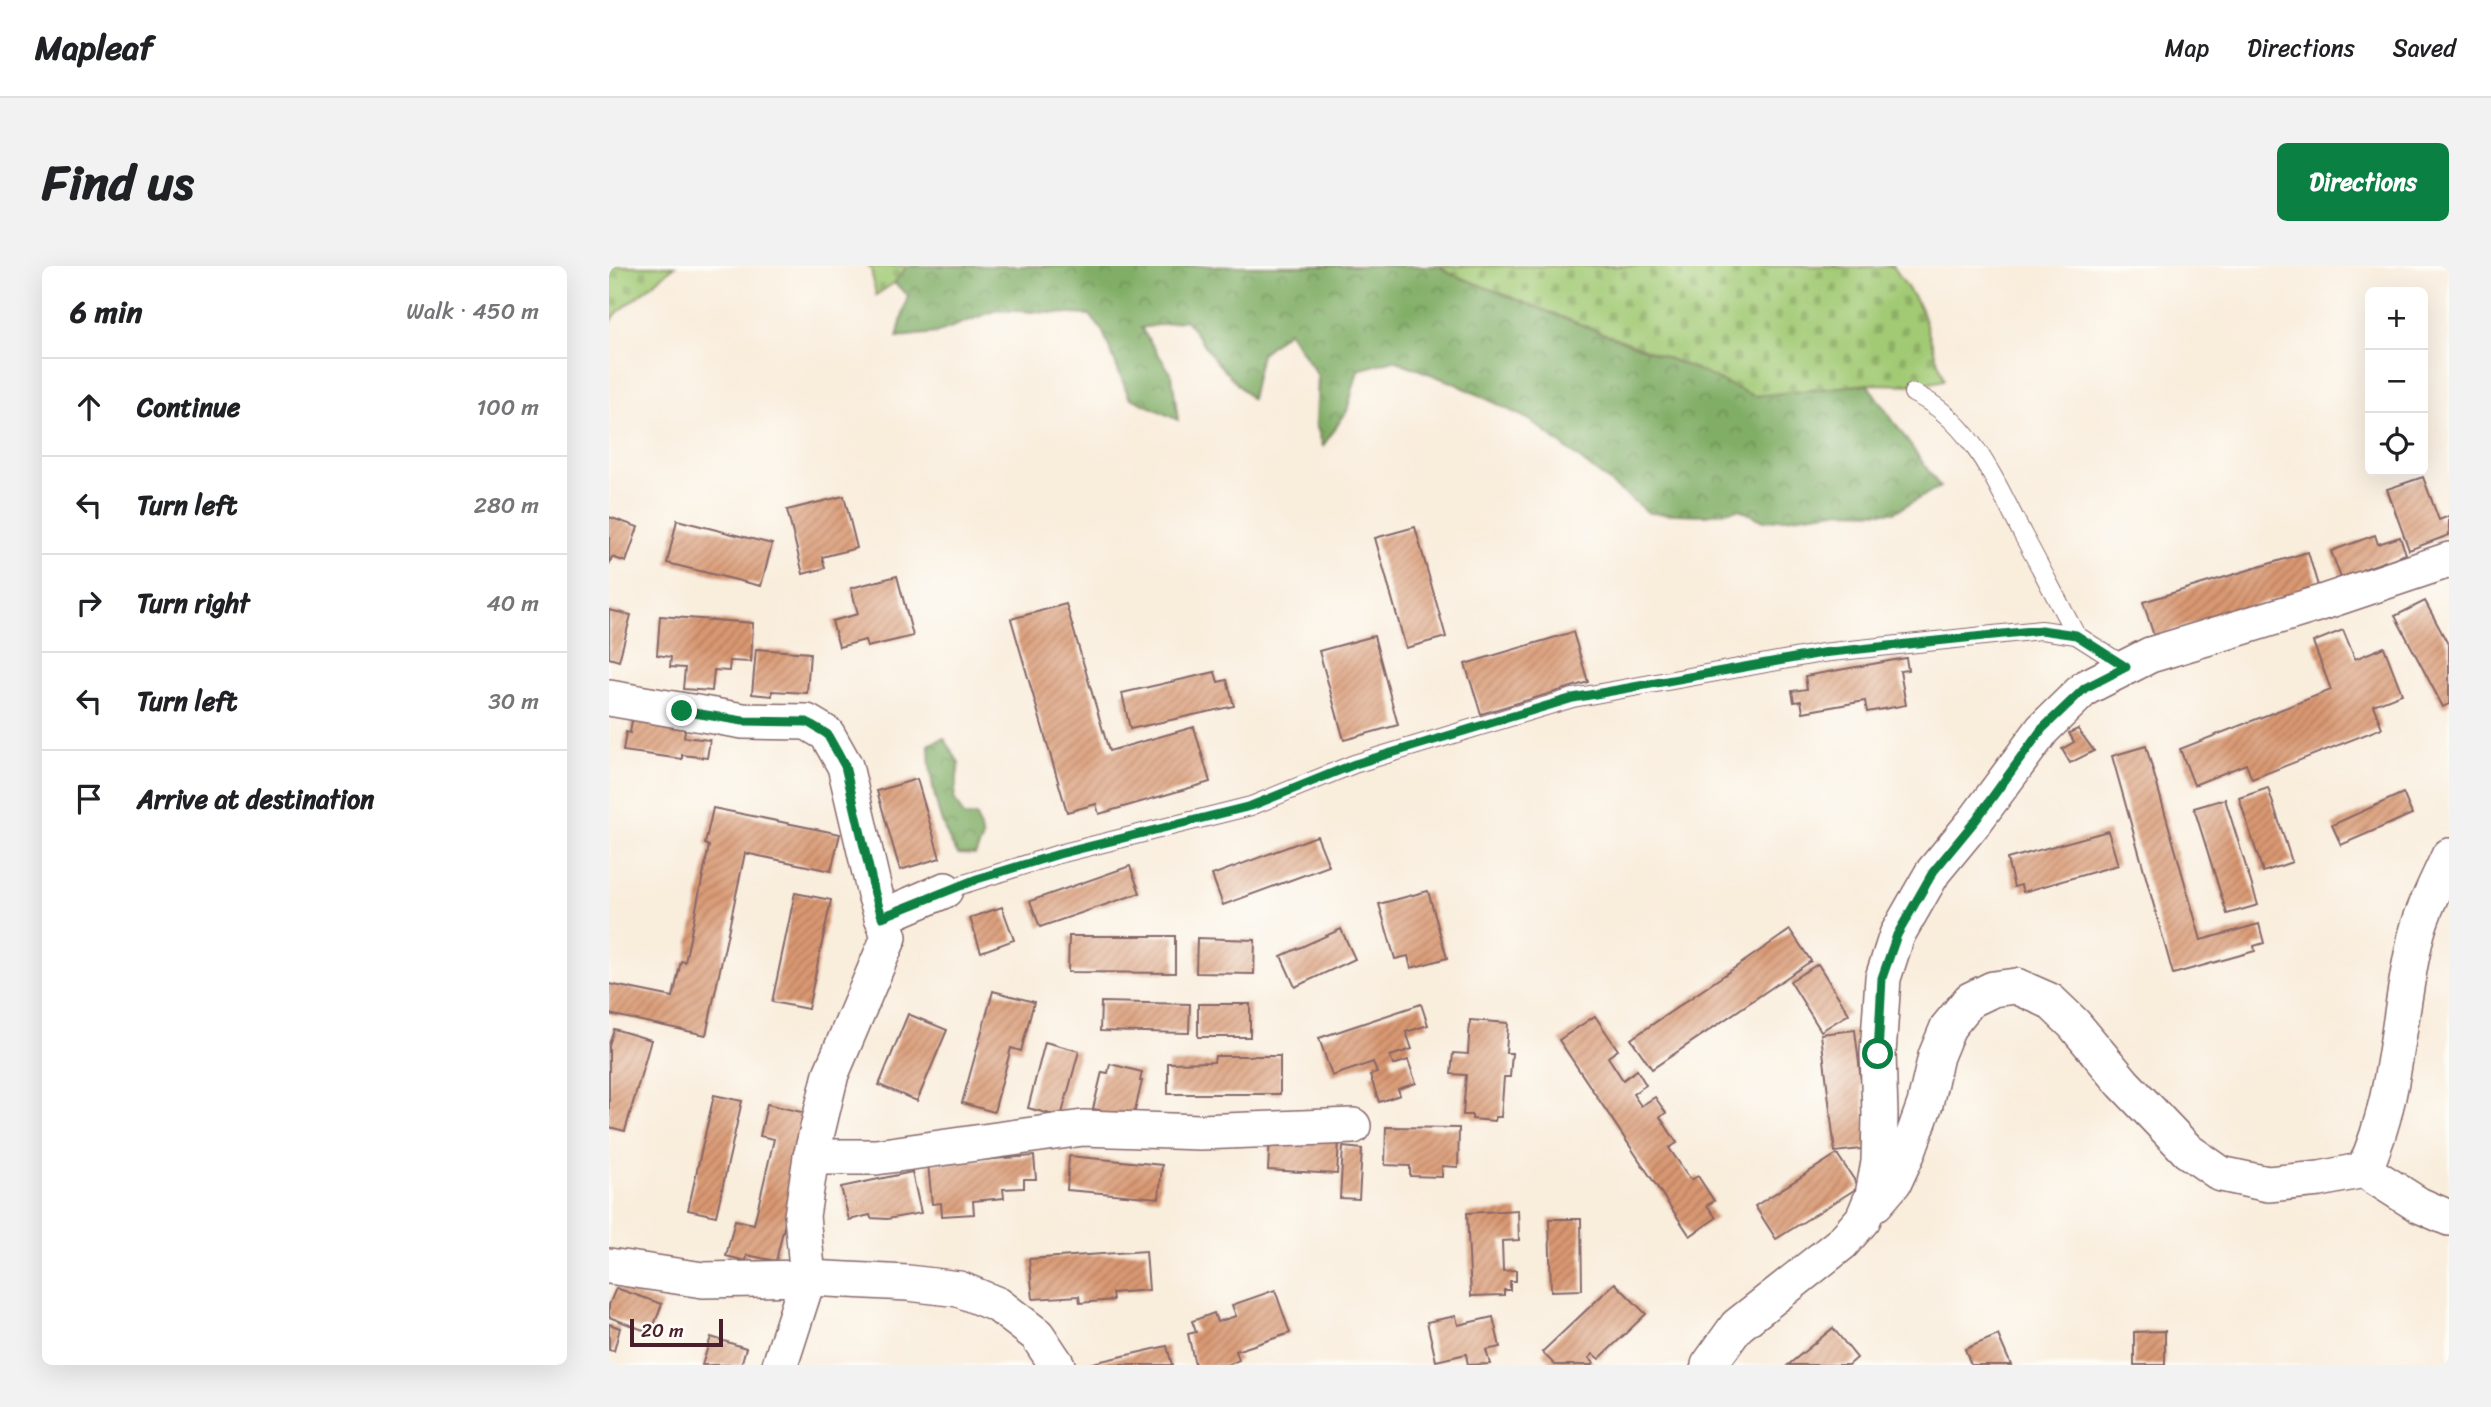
<!DOCTYPE html>
<html lang="en">
<head>
<meta charset="utf-8">
<style>
  body { margin:0; font-family:Sriracha,sans-serif; background:#f2f2f2; color:#202124 }
  .controls { position:absolute; right:21px; top:21px; display:grid; overflow:hidden; border-radius:10px; box-shadow:0 7px 28px #0002 }
  .controls button { width:63px; height:63px; display:grid; place-items:center; padding:0; border:0; border-bottom:2px solid #e0e0e0; background:#fff; color:#202124; font:35px sans-serif }
  .scale { position:absolute; left:21px; bottom:18px; width:93px; box-sizing:border-box; padding-left:7px; border:4px solid #4a1f2b; border-top:0; font-size:19px; line-height:24px; white-space:nowrap; color:#4a1f2b; -webkit-text-stroke:5px #fdfcf7; paint-order:stroke }
  .stop { position:absolute; width:21px; height:21px; margin:-16px; border:5px solid #0b8043; border-radius:50%; background:#fff }
  .stop.end { background:#0b8043; border-color:#fff; box-shadow:0 2px 7px #0008 }
  .list { margin:0; padding:0; list-style:none }
  h2 { display:flex; justify-content:space-between; align-items:center; height:91px; margin:0; padding:0 28px; font-size:30px }
  h2 small { font-size:23px; font-weight:400; color:#757577 }
  .list li { display:grid; grid-template-columns:46px 1fr auto; gap:21px; align-items:center; box-sizing:border-box; height:98px; padding:0 28px; border-top:2px solid #e0e0e0 }
  .list b { display:block; font-size:26px; white-space:nowrap }
  .list em { font-size:23px; font-style:normal; color:#757577 }
  .icon { flex:none; width:38px; height:38px; fill:none; stroke:currentColor; stroke-width:2; stroke-linecap:round; stroke-linejoin:round }
  .map { position:relative; flex:none; width:1840px; height:1099px; overflow:hidden; border-radius:10px }
  header { display:flex; align-items:center; gap:42px; box-sizing:border-box; height:98px; padding:0 35px; background:#fff; border-bottom:2px solid #e0e0e0 }
  header strong { font-size:33px }
  nav { display:flex; gap:38px; margin-inline-start:auto; font-size:24px }
  .intro { display:flex; align-items:center; justify-content:space-between; box-sizing:border-box; height:168px; padding:0 42px }
  h1 { margin:0; font-size:49px }
  .button { padding:18px 32px; border-radius:10px; background:#0b8043; color:#fff; font-size:24px; font-weight:700 }
  main { display:flex; gap:42px; padding:0 42px }
  aside { flex:1; background:#fff; border-radius:10px; box-shadow:0 7px 28px #0002 }
  .map>svg:first-child { display:block }
  .forest { fill:url(#forest-crowns); stroke:#666648; stroke-width:2 }
  .cemetery { fill:url(#cemetery-stones); stroke:#767450; stroke-width:2 }
  .building { fill:url(#building-hatch) }
  .lines { fill:none; stroke-linecap:round; stroke-linejoin:round }
  .service-casing { stroke:#876769; stroke-width:20 }
  .minor-casing { stroke:#876769; stroke-width:38 }
  .service { stroke:#fff; stroke-width:18 }
  .minor { stroke:#fff; stroke-width:35 }
  .route { stroke:#0b8043; stroke-width:9 }
</style>
</head>
<body>
<header>
<strong>Mapleaf</strong>
<nav><a>Map</a><a>Directions</a><a>Saved</a></nav>
</header>
<div class="intro"><h1>Find us</h1><a class="button">Directions</a></div>
<main>
<aside>
<h2>6 min<small>Walk · 450 m</small></h2>
<ul class="list">
<li><svg class="icon" aria-label="ahead" viewBox="0 0 24 24"><path d="M12 20V5M6 11l6-6 6 6"/></svg><div><b>Continue</b></div><em>100 m</em></li>
<li><svg class="icon" aria-label="left" viewBox="0 0 24 24"><path d="M17 20v-9H6M10 6l-5 5 5 5"/></svg><div><b>Turn left</b></div><em>280 m</em></li>
<li><svg class="icon" aria-label="right" viewBox="0 0 24 24"><path d="M7 20v-9h11M14 6l5 5-5 5"/></svg><div><b>Turn right</b></div><em>40 m</em></li>
<li><svg class="icon" aria-label="left" viewBox="0 0 24 24"><path d="M17 20v-9H6M10 6l-5 5 5 5"/></svg><div><b>Turn left</b></div><em>30 m</em></li>
<li><svg class="icon" aria-label="arrive" viewBox="0 0 24 24"><path d="M6 21V4h12l-3 4 3 4H6"/></svg><div><b>Arrive at destination</b></div></li>
</ul>
</aside>
<div class="map">
<svg width="1840" height="1099" viewBox="0 0 1840 1099">
  <defs>
    <pattern id="forest-crowns" width="20" height="18" patternUnits="userSpaceOnUse" patternTransform="scale(1.75)"><rect width="20" height="18" fill="#81ae66"/><path d="M2 6a3 3 0 1 1 6 0M12 15a3 3 0 1 1 6 0" fill="none" stroke="#6c8d54"/></pattern>
    <pattern id="cemetery-stones" width="16" height="16" patternUnits="userSpaceOnUse" patternTransform="scale(1.75)"><rect width="16" height="16" fill="#a2ca75"/><path d="M2 7V4a2 2 0 0 1 4 0v3zM10 15v-3a2 2 0 0 1 4 0v3z" fill="#8dad65"/></pattern>
    <pattern id="building-hatch" width="6" height="6" patternUnits="userSpaceOnUse" patternTransform="scale(1.75)"><rect width="6" height="6" fill="#d99872"/><path d="M-1 1l2-2M0 6l6-6M5 7l2-2" fill="none" stroke="#b27b5e"/></pattern>
  </defs>
  <rect width="100%" height="100%" fill="#fdfcf7"/>
  <filter id="ink" filterUnits="userSpaceOnUse"><feTurbulence type="fractalNoise" baseFrequency=".0143" numOctaves="2"/><feDisplacementMap in="SourceGraphic" scale="14" xChannelSelector="R" yChannelSelector="G"/><feConvolveMatrix kernelMatrix="1 2 1 2 8 2 1 2 1" color-interpolation-filters="sRGB"/></filter>
  <filter id="wash" filterUnits="userSpaceOnUse"><feTurbulence type="fractalNoise" baseFrequency=".00686" numOctaves="4" result="noise"/><feDisplacementMap in="SourceGraphic" scale="28" xChannelSelector="R" yChannelSelector="G"/><feGaussianBlur stdDeviation="1.57" result="paint"/><feColorMatrix in="noise" values="0 0 0 0 0 0 0 0 0 0 0 0 0 0 0 0 0 1.4 0 .05"/><feComposite in="paint" operator="in"/></filter>
  <g filter="url(#wash)">
    <rect width="100%" height="100%" fill="#f9eddc"/>
    <!-- forest -->
    <g class="forest">
      <polygon points="298,0 831,0 840,7 1084,102 1145,130 1258,118 1331,221 1285,246 1226,245 1155,255 1130,243 1097,249 1040,247 921,154 847,118 785,94 749,104 738,145 714,180 707,158 709,110 679,65 652,88 642,133 606,94 577,54 532,62 563,109 569,154 520,131 494,66 481,49 388,44 327,67 288,71 299,29 285,17"/>
      <path d="M335,472L350,497L345,532L355,551L367,550L374,572L366,589L349,588C329,560 320,513 320,479Z"/>
    </g>
    <!-- cemetery -->
    <g class="cemetery">
      <polygon points="0,0 66,0 8,47 0,58"/>
      <polygon points="259,0 298,0 285,17 267,29 262,3"/>
      <path d="M831,0H1225C1236,4 1268,0 1284,0L1311,41L1335,114L1313,119L1258,118L1145,130L1084,102L840,7Z"/>
    </g>
    <g id="blocks">
      <!-- building -->
      <g class="building">
        <polygon points="1814,211 1830,254 1840,250 1840,269 1800,284 1778,223"/>
        <polygon points="235,230 248,282 213,291 216,302 194,308 178,244"/>
        <polygon points="0,251 29,261 17,296 3,291 0,299"/>
        <polygon points="68,254 163,278 152,320 58,297"/>
        <polygon points="806,261 837,371 797,382 766,272"/>
        <polygon points="1766,269 1769,278 1791,271 1797,288 1754,303 1757,312 1735,320 1722,285"/>
        <polygon points="1699,286 1709,320 1545,370 1534,336"/>
        <polygon points="288,310 304,370 258,381 256,374 230,381 223,355 249,348 242,322"/>
        <polygon points="1816,335 1840,380 1840,438 1834,441 1786,350"/>
        <polygon points="457,338 500,485 585,461 601,516 490,548 487,538 458,546 402,353"/>
        <polygon points="0,344 22,349 10,395 0,392"/>
        <polygon points="51,350 144,357 142,396 121,395 120,405 105,404 103,425 74,423 76,402 61,401 62,391 48,389"/>
        <polygon points="1734,364 1746,393 1775,381 1793,428 1764,439 1773,462 1643,513 1637,498 1585,519 1571,483 1722,424 1704,376"/>
        <polygon points="964,366 979,416 872,448 856,398"/>
        <polygon points="765,370 789,459 735,474 710,385"/>
        <polygon points="147,383 201,387 198,427 163,425 163,430 143,428"/>
        <polygon points="1297,392 1299,404 1291,405 1297,439 1258,446 1256,435 1194,446 1192,435 1185,436 1183,425 1198,423 1196,410"/>
        <polygon points="606,406 609,416 618,414 625,440 521,463 513,427"/>
        <polygon points="24,449 77,457 75,471 101,474 98,492 73,489 73,493 14,485 17,466 21,467"/>
        <polygon points="1469,463 1485,485 1461,497 1453,483 1465,476 1460,467"/>
        <polygon points="1537,480 1592,674 1650,658 1655,677 1645,680 1646,685 1564,708 1503,490"/>
        <polygon points="308,513 331,592 291,604 268,525"/>
        <polygon points="1659,522 1683,596 1654,606 1630,532"/>
        <polygon points="1794,527 1803,548 1732,579 1723,559"/>
        <polygon points="1616,533 1649,639 1618,648 1585,542"/>
        <polygon points="104,542 231,568 222,605 136,587 97,769 0,748 0,718 64,731 72,695 76,696 100,580 96,578"/>
        <polygon points="1499,565 1509,599 1414,626 1412,619 1405,621 1398,593"/>
        <polygon points="708,570 720,600 614,639 603,609"/>
        <polygon points="521,600 531,627 431,661 421,635"/>
        <polygon points="819,625 838,692 802,702 799,690 786,693 770,638"/>
        <polygon points="186,627 222,634 199,743 163,736"/>
        <polygon points="393,641 405,674 372,686 361,652"/>
        <polygon points="732,663 746,693 686,721 672,690"/>
        <polygon points="1181,664 1202,695 1043,803 1022,773"/>
        <polygon points="460,670 566,670 566,707 459,706"/>
        <polygon points="588,672 646,674 645,708 587,707"/>
        <polygon points="1209,698 1240,748 1212,765 1181,715"/>
        <polygon points="384,725 425,736 412,785 402,782 385,846 353,837"/>
        <polygon points="492,736 581,738 580,767 491,765"/>
        <rect x="589" y="738" width="52" height="33"/>
        <polygon points="812,738 819,759 797,766 803,783 781,790 784,799 799,794 807,817 789,823 791,829 770,836 761,809 768,807 764,796 723,810 710,772"/>
        <polygon points="299,748 338,764 308,835 270,819"/>
        <polygon points="986,750 1009,784 999,791 1014,814 1028,804 1037,819 1024,828 1032,840 1046,831 1057,847 1051,851 1068,877 1060,882 1082,914 1089,910 1105,935 1098,939 1107,952 1081,970 950,774"/>
        <polygon points="861,754 899,757 897,787 903,787 901,811 895,811 892,851 887,851 886,855 863,853 863,849 854,849 857,809 842,808 844,787 859,788"/>
        <polygon points="5,763 42,774 16,865 0,861 0,779"/>
        <polygon points="1246,764 1260,882 1226,886 1212,768"/>
        <polygon points="436,776 470,785 452,851 419,842"/>
        <polygon points="606,790 671,790 671,828 559,828 559,797 605,796"/>
        <polygon points="501,798 533,806 531,815 533,815 524,853 488,849 490,844 484,843 493,806 499,807"/>
        <polygon points="105,829 133,835 107,950 79,944"/>
        <polygon points="158,838 201,848 167,995 138,989 137,995 117,990 126,954 145,958 165,873 151,870"/>
        <polygon points="777,861 850,862 849,901 833,900 833,911 801,910 801,900 776,899"/>
        <polygon points="661,871 730,875 728,908 659,904"/>
        <polygon points="734,881 753,883 750,933 731,932"/>
        <polygon points="1228,888 1250,921 1167,973 1146,940"/>
        <polygon points="425,890 427,913 415,913 415,922 394,923 395,932 364,935 365,948 333,950 332,937 323,938 319,898"/>
        <polygon points="460,890 553,899 550,932 458,924"/>
        <polygon points="303,906 312,947 278,953 262,952 261,949 240,954 232,921"/>
        <polygon points="909,944 910,974 893,975 894,1005 907,1004 907,1015 901,1015 901,1024 895,1024 895,1029 862,1030 858,947"/>
        <polygon points="940,953 972,953 973,1024 942,1025"/>
        <polygon points="537,985 540,1024 503,1027 504,1034 471,1037 470,1030 424,1033 420,993"/>
        <polygon points="1006,1017 1037,1048 990,1093 984,1088 980,1092 985,1097 984,1099 946,1099 933,1086"/>
        <polygon points="7,1022 53,1038 42,1067 0,1051 0,1039"/>
        <polygon points="666,1024 681,1067 627,1085 630,1094 619,1099 586,1099 579,1068 587,1066 583,1055 605,1047 608,1056 627,1050 623,1039"/>
        <polygon points="847,1050 849,1059 884,1051 891,1081 877,1084 881,1098 859,1099 857,1088 827,1095 818,1056"/>
        <polygon points="0,1058 11,1062 5,1085 0,1084"/>
        <polygon points="1224,1062 1248,1092 1240,1099 1179,1099"/>
        <polygon points="1556,1065 1556,1099 1525,1099 1525,1066"/>
        <polygon points="1389,1069 1402,1099 1362,1099 1356,1083"/>
        <polygon points="102,1071 137,1082 132,1099 93,1099"/>
        <polygon points="558,1080 563,1099 479,1099 479,1098"/>
      </g>
    </g>
  </g>
  <g filter="url(#ink)">
    <use href="#blocks" fill-opacity="0" stroke="#876769" stroke-width="2"/>
    <g class="lines">
      <!-- service casing -->
      <g class="service-casing">
        <g id="service">
          <path d="M1304,127C1362,154 1386,215 1414,269C1432,302 1449,336 1467,369"/>
          <polyline points="336,624 450,588 642,540 745,498 964,432 1213,387 1432,364 1467,369 1517,401"/>
        </g>
      </g>
      <!-- minor casing -->
      <g class="minor-casing">
        <g id="minor">
          <polyline points="0,432 134,455 198,456 218,468 236,500 266,628 280,671 222,808 202,891 193,950 199,1012 171,1099"/>
          <polyline points="273,651 336,624"/>
          <polyline points="202,891 267,891 474,862 591,866 744,860"/>
          <polyline points="1755,904 1810,939 1840,952"/>
          <path d="M1267,937L1285,916L1298,888L1316,838L1327,790L1339,761L1361,734L1384,723L1407,720L1441,735L1465,758L1514,817L1579,885L1612,908L1659,918L1711,913L1755,904C1788,834 1788,754 1805,679C1811,648 1827,619 1840,590"/>
          <polyline points="0,1000 94,1014 199,1012 299,1017 350,1023 389,1039 428,1069 448,1099"/>
          <polyline points="1100,1099 1128,1060 1233,977 1254,953 1264,929 1270,896 1271,848 1269,788 1274,712 1288,669 1324,606 1366,555 1434,463 1476,422 1541,389 1709,338 1840,294"/>
        </g>
      </g>
      <!-- service -->
      <use href="#service" class="service"/>
      <!-- minor -->
      <use href="#minor" class="minor"/>
    </g>
  </g>
  <g class="lines" filter="url(#ink)">
    <!-- route -->
    <polyline class="route" points="73,445 134,455 198,456 218,468 236,500 266,628 273,651 368,613 450,588 642,540 746,498 964,432 1213,387 1432,364 1467,369 1517,401 1476,422 1433,463 1366,555 1324,606 1288,669 1273,712 1269,788"/>
  </g>
</svg>
<div class="controls">
<button>+</button>
<button>−</button>
<button><svg class="icon" aria-label="locate" viewBox="0 0 24 24"><circle cx="12" cy="12" r="6"/><path d="M12 2v4M12 18v4M2 12h4M18 12h4"/></svg></button>
</div>
<div class="scale">20 m</div>
<div class="stop" style="left:1269px;top:788px"></div>
<div class="stop end" style="left:73px;top:445px"></div>
</div>
</main>
</body>
</html>
